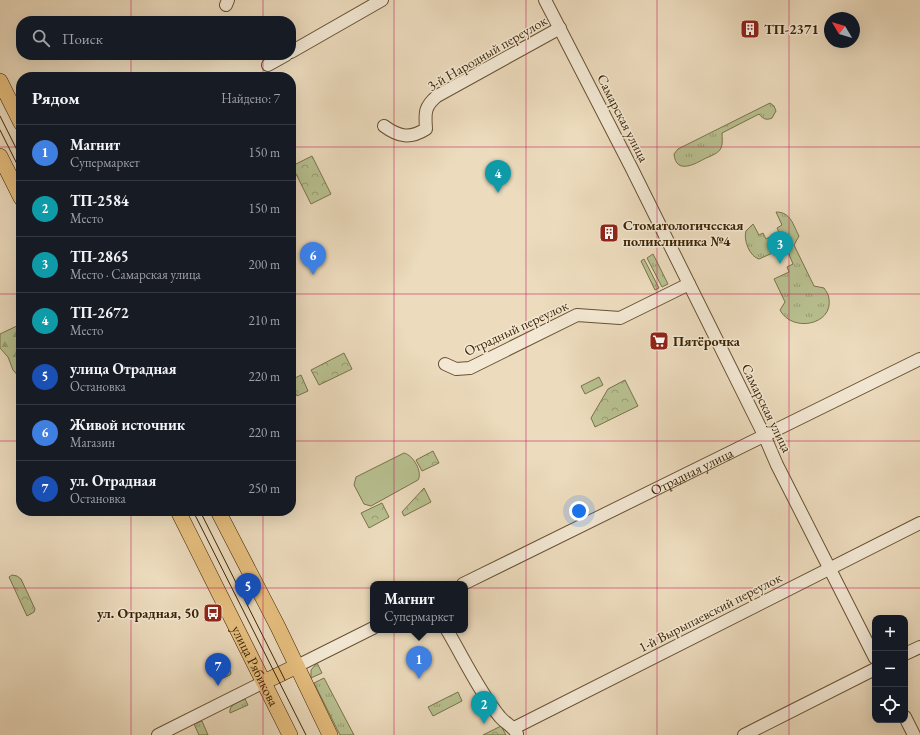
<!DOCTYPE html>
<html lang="ru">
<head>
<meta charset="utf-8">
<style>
  body { margin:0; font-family:"EB Garamond",serif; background:#20242c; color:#f1f3f6 }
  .controls { position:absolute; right:12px; bottom:12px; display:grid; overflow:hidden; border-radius:8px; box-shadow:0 4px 16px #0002 }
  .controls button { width:36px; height:36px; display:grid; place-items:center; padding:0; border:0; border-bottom:1px solid #363941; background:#171b24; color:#f1f3f6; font:20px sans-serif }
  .compass { position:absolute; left:824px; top:12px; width:36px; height:36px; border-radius:50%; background:#171b24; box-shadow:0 4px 16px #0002; rotate:308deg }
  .you { position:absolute; left:579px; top:511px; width:14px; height:14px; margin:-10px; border:3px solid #fff; border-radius:50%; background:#1a73e8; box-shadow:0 0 0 6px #1a73e833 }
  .badge { display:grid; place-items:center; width:26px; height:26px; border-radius:50%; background:#c59692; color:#fff; font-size:13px; font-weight:700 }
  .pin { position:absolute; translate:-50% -33px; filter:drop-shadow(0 1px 2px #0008) }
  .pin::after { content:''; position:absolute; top:21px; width:14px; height:12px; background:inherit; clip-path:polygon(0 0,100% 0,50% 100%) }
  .popup { position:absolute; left:370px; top:581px; width:98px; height:52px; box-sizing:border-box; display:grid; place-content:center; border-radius:8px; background:#171b24; filter:drop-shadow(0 1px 3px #0005); font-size:13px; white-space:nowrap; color:#9ea1a6 }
  .popup b { font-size:15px; color:#f1f3f6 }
  .popup::after { content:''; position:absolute; left:50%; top:100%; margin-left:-8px; border:8px solid transparent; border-top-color:#171b24 }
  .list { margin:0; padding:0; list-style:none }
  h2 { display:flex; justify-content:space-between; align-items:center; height:52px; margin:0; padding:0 16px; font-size:17px }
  h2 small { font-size:13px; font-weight:400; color:#9ea1a6 }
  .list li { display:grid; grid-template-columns:26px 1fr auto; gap:12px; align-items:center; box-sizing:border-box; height:56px; padding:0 16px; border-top:1px solid #363941 }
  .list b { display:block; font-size:15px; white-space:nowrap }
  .list p { margin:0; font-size:13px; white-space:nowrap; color:#9ea1a6 }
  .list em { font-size:13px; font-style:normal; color:#9ea1a6 }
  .icon { flex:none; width:22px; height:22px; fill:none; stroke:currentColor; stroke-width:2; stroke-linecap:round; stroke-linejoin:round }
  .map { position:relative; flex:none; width:920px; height:735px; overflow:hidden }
  .search { position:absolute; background:#171b24; box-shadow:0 4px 16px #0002; left:16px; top:16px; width:280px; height:44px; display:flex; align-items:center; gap:10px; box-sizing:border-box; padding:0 14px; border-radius:16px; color:#9ea1a6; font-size:15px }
  .panel { position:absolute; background:#171b24; box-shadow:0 4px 16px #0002; left:16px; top:72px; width:280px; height:444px; border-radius:16px }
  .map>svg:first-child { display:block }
  .grass { fill:url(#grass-tufts); stroke:#7a724a }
  .forest { fill:url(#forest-firs); stroke:#7a724a }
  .park { fill:url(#park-crowns); stroke:#7a724a }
  .garden { fill:#b8c090; stroke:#7a724a }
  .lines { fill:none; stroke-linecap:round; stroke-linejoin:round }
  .minor-casing { stroke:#685232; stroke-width:14 }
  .major-casing { stroke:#3c2404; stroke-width:16 }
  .minor { stroke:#f3e8d4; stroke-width:12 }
  .major { stroke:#e6be7e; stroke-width:15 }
  .tram { stroke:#3c2404; stroke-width:1 }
  .grid { fill:none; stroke:#c2185b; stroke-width:1; stroke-opacity:0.55 }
  .labels { text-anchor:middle; stroke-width:3; stroke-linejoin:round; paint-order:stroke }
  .poi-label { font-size:14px; font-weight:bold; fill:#3c2404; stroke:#f3e8d4; text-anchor:start }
  .street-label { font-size:14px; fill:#3c2404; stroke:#f3e8d4 }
</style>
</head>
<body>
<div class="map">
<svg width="920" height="735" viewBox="0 0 920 735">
  <defs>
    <pattern id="grass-tufts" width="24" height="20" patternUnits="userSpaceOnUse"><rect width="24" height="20" fill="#b8c090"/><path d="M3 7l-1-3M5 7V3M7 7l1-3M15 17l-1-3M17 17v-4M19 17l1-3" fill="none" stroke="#979c73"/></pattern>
    <pattern id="forest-firs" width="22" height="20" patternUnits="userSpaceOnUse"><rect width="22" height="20" fill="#b8c090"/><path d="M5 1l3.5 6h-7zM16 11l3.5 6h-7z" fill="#979c73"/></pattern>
    <pattern id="park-crowns" width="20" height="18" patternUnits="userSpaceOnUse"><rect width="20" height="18" fill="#b8c090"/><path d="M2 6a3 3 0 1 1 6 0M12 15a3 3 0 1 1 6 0" fill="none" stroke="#979c73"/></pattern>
  </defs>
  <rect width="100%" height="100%" fill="#ecdbbd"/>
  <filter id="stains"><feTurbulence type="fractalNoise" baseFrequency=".005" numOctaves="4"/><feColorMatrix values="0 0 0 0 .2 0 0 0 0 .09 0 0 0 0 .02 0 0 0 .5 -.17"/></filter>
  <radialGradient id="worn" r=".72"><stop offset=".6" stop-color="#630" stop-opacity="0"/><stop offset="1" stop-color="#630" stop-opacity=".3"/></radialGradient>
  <!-- grass -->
  <g class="grass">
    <path d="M770,103L774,106L776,111L772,118C766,121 762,118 759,114L722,133C722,137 723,144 721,148C719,153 711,156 706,158C695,164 676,175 674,154L678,149Z"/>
    <path d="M776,212C791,212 793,225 799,236L794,245L814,286L824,288C826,291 829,295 829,299C833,325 792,333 780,310L785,302L774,279L789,272L787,267L793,264L786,247L759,259C750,257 743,240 746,231L753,224L759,235L763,233L766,239L779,232L777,228L782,225Z"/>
    <polygon points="653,254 668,284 662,287 647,258"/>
    <polygon points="644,259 659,288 655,290 641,261"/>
    <polygon points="223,660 227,663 231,673 230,675 216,681 214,679 210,668 212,665"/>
    <polygon points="317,663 322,673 311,678 311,670"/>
    <polygon points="324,678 354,735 340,735 314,683"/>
    <polygon points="458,692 462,701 433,716 428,707"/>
    <path d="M245,699L248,705L230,713C228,705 239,702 245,699Z"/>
    <polygon points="202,721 208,735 199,735 194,724"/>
  </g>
  <!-- forest -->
  <polygon class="forest" points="21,324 21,379 13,370 8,357 0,348 0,334"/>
  <!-- park -->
  <g class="park">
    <polygon points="312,156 331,194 311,204 292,166"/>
    <polygon points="344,353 352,369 319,385 311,370"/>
    <polygon points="301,375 308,391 297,396 291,384 291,380"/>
    <polygon points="625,380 638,406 595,427 591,418 608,389"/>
    <polygon points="433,451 439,463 422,471 416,460"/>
    <polygon points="424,488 431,502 404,516 402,512"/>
    <polygon points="382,503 389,517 369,528 361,513"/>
    <polygon points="12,575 17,576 21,579 35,609 34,612 27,616 9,577"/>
    <polygon points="501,726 506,735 483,735"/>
  </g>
  <!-- garden -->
  <g class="garden">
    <polygon points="599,377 603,385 585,394 581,386"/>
    <path d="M404,453C413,455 423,472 418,480L371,506L364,504L354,485L356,477Z"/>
  </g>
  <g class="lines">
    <!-- minor casing -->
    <g class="minor-casing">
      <g id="minor">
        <polyline points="545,0 631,167 764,435 777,465 875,658"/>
        <polyline points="226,5 228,0"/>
        <polyline points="291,52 382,0"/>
        <polyline points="268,65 286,55"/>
        <path d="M384,126C399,137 410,139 426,129C425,113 424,107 437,96L560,28"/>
        <polyline points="445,364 456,369 470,368 577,315 620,318 689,284"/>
        <path id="s1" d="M463,584L920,359"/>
        <path d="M447,630C464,659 479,691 500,717C506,724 513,726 517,734"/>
        <polyline points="905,654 920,647"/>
        <polyline points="297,666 373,628"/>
        <polyline points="905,717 914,735"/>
        <polyline points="514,728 920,523"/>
        <polyline points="158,735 264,682"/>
        <polyline points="744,735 875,669"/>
      </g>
    </g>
    <!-- major casing -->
    <g class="major-casing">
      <g id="major">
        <polyline points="0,81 21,123"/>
        <polyline points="0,156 21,198"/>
        <path id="s2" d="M178,511L290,735"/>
        <polyline points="218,511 278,627 330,735"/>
        <polyline points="264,682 297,666"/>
      </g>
    </g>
    <!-- minor -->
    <use href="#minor" class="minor"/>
    <!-- major -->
    <use href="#major" class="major"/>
    <!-- tram -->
    <g class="tram">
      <polyline points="0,116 21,158"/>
      <polyline points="0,130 21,172"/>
      <polyline points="193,511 306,735"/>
      <polyline points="200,511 285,680"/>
    </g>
  </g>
  <!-- grid -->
  <path class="grid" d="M131,0V21M263,0V21M394,0V735M526,0V735M657,0V735M789,0V735M131,55V77M263,55V77M0,147H21M291,147H920M0,294H21M291,294H920M0,441H21M291,441H920M131,511V735M263,511V735M0,588H920"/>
  <!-- icons -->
  <defs>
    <g id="building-square" transform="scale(1)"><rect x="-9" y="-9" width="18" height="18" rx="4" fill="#8f2418" stroke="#f3e8d4"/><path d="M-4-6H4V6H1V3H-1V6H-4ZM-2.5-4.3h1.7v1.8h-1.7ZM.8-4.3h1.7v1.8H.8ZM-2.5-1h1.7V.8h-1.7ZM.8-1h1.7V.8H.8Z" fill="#fff"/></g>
    <g id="supermarket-square" transform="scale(1)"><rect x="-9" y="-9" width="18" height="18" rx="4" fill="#8f2418" stroke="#f3e8d4"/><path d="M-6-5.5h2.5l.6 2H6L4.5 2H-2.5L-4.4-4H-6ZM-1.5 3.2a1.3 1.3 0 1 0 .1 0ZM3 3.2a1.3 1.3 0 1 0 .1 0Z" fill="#fff"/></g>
    <g id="bus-square" transform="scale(1)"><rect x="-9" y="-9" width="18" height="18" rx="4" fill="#8f2418" stroke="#f3e8d4"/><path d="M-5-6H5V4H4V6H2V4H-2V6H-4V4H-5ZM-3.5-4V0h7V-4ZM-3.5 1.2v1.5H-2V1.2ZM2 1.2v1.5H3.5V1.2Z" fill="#fff"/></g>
  </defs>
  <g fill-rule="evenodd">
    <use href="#building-square" x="750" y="29"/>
    <use href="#building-square" x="609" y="233"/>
    <use href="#supermarket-square" x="659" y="341"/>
    <use href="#bus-square" x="213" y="613"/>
  </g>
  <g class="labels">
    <!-- poi labels -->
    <g class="poi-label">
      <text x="764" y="34">ТП-2371</text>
      <text x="623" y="230">Стоматологическая<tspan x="623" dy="16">поликлиника №4</tspan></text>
      <text x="673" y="346">Пятёрочка</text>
      <text x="199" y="618" text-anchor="end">ул. Отрадная, 50</text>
    </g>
    <!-- street labels -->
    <g class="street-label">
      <text transform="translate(487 53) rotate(-30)" y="5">3-й Народный переулок</text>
      <text transform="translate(623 118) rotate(63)" y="5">Самарская улица</text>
      <text transform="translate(516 328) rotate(-25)" y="5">Отрадный переулок</text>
      <text transform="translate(767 408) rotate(64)" y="5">Самарская улица</text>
      <text dy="5" stroke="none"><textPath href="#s1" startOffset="255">Отрадная улица</textPath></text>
      <text transform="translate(710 612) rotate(-27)" y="5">1-й Вырыпаевский переулок</text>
      <text dy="5" stroke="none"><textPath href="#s2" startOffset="173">улица Рябикова</textPath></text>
    </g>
  </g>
  <rect width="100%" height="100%" filter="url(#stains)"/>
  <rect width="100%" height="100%" fill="url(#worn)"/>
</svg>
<div class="controls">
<button>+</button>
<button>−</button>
<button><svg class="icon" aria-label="locate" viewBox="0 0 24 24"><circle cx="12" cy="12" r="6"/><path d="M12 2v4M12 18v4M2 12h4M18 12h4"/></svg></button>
</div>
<svg class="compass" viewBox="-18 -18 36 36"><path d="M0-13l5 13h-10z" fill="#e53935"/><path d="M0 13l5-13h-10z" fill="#9ea1a6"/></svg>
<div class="you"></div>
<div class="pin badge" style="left:419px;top:679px;background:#3f7fe0">1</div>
<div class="popup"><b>Магнит</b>Супермаркет</div>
<div class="pin badge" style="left:484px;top:724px;background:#0f9aa8">2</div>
<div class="pin badge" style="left:780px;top:264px;background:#0f9aa8">3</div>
<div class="pin badge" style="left:498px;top:193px;background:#0f9aa8">4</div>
<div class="pin badge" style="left:248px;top:606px;background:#1a4fb4">5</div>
<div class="pin badge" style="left:313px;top:275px;background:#3f7fe0">6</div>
<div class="pin badge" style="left:218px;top:686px;background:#1a4fb4">7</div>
<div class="search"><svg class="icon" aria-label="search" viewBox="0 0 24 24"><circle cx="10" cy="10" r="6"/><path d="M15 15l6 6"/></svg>Поиск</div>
<section class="panel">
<h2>Рядом<small>Найдено: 7</small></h2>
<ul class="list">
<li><span class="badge" style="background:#3f7fe0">1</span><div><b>Магнит</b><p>Супермаркет</p></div><em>150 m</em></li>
<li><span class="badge" style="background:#0f9aa8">2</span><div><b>ТП-2584</b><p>Место</p></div><em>150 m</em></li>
<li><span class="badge" style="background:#0f9aa8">3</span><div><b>ТП-2865</b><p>Место · Самарская улица</p></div><em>200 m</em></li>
<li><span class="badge" style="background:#0f9aa8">4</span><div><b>ТП-2672</b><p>Место</p></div><em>210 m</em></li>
<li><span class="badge" style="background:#1a4fb4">5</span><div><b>улица Отрадная</b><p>Остановка</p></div><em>220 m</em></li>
<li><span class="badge" style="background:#3f7fe0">6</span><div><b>Живой источник</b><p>Магазин</p></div><em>220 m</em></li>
<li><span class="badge" style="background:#1a4fb4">7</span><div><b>ул. Отрадная</b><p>Остановка</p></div><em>250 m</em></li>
</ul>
</section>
</div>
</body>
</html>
